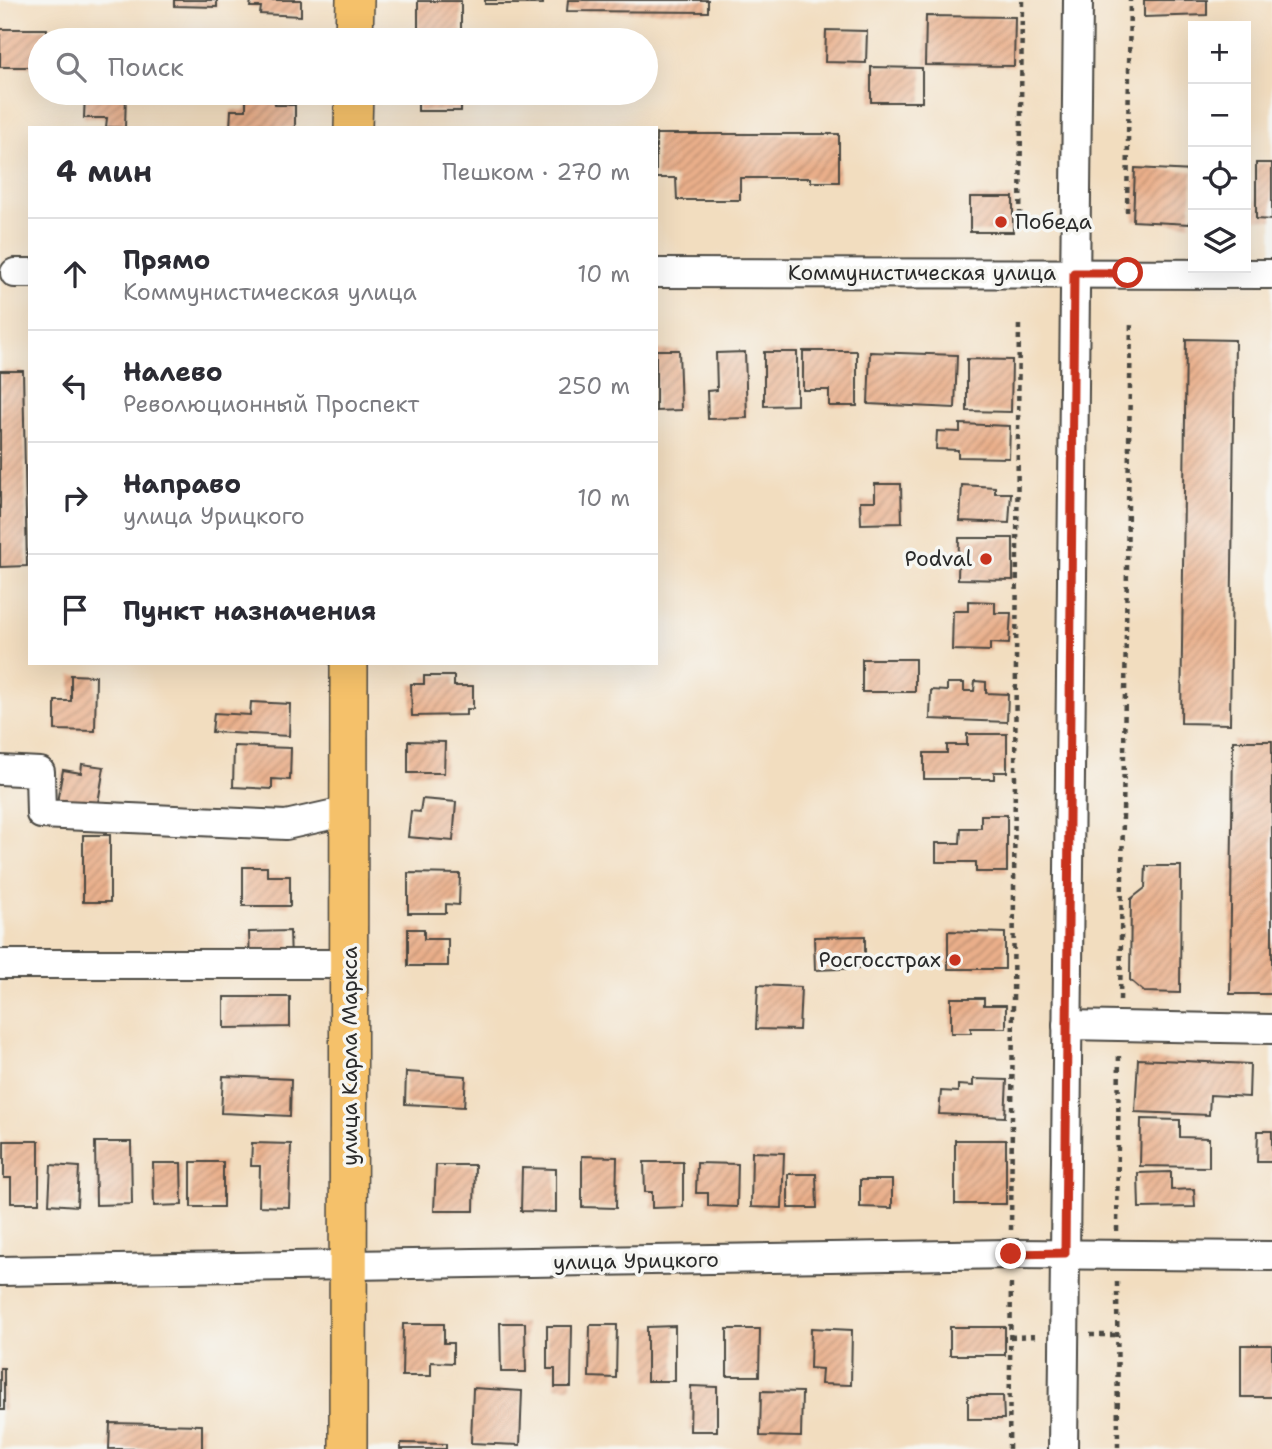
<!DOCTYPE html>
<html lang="ru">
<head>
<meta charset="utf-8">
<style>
  body { margin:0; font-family:"Shantell Sans",sans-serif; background:#f7f7f7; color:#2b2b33 }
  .controls { position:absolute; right:21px; top:21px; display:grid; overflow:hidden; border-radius:0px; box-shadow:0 7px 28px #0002 }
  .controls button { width:63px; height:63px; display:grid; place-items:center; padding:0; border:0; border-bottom:2px solid #e1e1e2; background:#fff; color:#2b2b33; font:35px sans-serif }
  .stop { position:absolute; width:21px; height:21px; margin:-16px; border:5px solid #c8321e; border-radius:50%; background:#fff }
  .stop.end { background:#c8321e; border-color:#fff; box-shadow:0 2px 7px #0008 }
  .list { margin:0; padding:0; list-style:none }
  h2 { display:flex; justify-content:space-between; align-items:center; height:91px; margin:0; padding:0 28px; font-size:30px }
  h2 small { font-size:23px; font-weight:400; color:#7c7c81 }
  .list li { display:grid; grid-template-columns:46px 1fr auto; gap:21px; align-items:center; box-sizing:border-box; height:112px; padding:0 28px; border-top:2px solid #e1e1e2 }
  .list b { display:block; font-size:26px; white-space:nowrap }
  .list p { margin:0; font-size:23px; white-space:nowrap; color:#7c7c81 }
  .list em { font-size:23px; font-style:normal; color:#7c7c81 }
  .icon { flex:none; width:38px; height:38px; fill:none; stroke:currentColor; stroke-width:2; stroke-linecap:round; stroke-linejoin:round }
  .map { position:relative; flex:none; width:1272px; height:1449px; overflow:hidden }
  .search { position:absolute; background:#fff; box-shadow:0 7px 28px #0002; left:28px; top:28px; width:630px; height:77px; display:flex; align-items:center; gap:18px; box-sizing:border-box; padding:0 24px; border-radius:38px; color:#7c7c81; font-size:26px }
  .panel { position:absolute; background:#fff; box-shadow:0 7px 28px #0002; left:28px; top:126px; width:630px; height:539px; border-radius:0px }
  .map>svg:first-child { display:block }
  .building { fill:url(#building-hatch) }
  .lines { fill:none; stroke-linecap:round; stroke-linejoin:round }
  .minor-casing { stroke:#494641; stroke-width:32 }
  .major-casing { stroke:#494641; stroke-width:40 }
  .path { stroke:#494641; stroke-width:4.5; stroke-dasharray:5 5; stroke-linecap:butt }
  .minor { stroke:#fff; stroke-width:28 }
  .major { stroke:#f5c16b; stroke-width:37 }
  .route { stroke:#c8321e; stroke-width:9 }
  .poi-dot { fill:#c8321e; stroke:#f6f6f2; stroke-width:2.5 }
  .labels { text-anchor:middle; stroke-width:7; stroke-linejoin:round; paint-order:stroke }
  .poi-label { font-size:21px; fill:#2b2b2b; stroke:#f6f6f2; text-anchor:end }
  .street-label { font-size:21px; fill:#2b2b2b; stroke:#f6f6f2 }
</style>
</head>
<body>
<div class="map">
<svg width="1272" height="1449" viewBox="0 0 1272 1449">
  <defs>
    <pattern id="building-hatch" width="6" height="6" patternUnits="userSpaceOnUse" patternTransform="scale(1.75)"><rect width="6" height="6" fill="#eaaf8a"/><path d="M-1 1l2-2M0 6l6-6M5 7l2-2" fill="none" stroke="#be8f71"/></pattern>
  </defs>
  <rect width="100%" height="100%" fill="#f6f6f2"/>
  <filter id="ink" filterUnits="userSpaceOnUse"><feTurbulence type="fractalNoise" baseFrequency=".0143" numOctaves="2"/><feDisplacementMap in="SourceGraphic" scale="14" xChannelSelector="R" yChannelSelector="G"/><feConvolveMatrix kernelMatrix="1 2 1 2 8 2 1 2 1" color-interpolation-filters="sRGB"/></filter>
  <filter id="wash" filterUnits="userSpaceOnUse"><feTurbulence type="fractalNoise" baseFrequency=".00686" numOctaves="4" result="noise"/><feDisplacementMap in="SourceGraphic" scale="28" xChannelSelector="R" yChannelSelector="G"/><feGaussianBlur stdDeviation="1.57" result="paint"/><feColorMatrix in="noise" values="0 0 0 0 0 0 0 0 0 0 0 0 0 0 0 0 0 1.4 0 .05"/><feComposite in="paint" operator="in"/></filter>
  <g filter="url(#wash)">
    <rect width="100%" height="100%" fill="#f2ddbf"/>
    <g id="blocks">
      <!-- building -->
      <g class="building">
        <polygon points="174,0 217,0 217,7 174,6"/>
        <polygon points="251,0 301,0 301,16 260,14 261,7 250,7"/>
        <rect x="485" y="0" width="58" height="4"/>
        <polygon points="568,0 708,0 708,12 567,11"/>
        <polygon points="1144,0 1207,0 1207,15 1144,17"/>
        <rect x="418" y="1" width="43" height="39"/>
        <polygon points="926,16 1015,17 1014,66 925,65"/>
        <polygon points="0,29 47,29 47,40 40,40 40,67 0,67"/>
        <polygon points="826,30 867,31 866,63 825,62"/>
        <polygon points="871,67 922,68 922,102 871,102"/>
        <polygon points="85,93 126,93 125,128 106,127 107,118 84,118"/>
        <rect x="418" y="93" width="43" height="18"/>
        <polygon points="246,95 274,95 275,105 295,105 295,128 230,128 231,110 246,110"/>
        <polygon points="656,134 839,134 839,182 811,182 811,178 740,178 740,200 677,200 676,178 656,178"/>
        <polygon points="1256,163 1272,163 1272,220 1256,219"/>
        <polygon points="1135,168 1193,171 1190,224 1133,221"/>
        <rect x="970" y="197" width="43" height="35"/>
        <polygon points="1186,339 1235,340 1230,724 1181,723"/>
        <polygon points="656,350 679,350 681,410 656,411"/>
        <polygon points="803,351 857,351 857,406 829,406 829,390 803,390"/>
        <polygon points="745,352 747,418 708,419 707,391 717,390 716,353"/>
        <polygon points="764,352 797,352 797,405 764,406"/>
        <polygon points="870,352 957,355 955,408 868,404"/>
        <polygon points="967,359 1012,360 1011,412 967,411"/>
        <polygon points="0,371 23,371 27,566 0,567"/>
        <polygon points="960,424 1010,426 1009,458 958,457 958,450 936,449 937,431 960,432"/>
        <polygon points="875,484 901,484 902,523 861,524 860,501 875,501"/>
        <polygon points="962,485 995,487 995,493 1011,493 1009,523 960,521"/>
        <polygon points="959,538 1013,538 1013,580 958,579"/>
        <polygon points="968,601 995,602 995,613 1011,613 1009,644 990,643 990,651 952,650 953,611 968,611"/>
        <rect x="862" y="659" width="53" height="33"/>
        <polygon points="71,675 96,676 95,731 55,730 55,701 71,701"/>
        <polygon points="424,676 454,676 454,686 473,686 473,709 466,709 466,715 412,716 411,684 424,684"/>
        <polygon points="975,681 986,682 986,693 1008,694 1007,722 930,719 931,690 947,691 947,683 964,683 964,691 974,691"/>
        <polygon points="251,702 290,704 289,736 212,732 214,713 250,715"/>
        <polygon points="967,734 1007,734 1007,772 994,772 994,779 924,779 924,753 947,753 947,745 967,745"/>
        <polygon points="408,741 445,742 444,773 408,773"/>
        <polygon points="1233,741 1272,741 1272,994 1230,994"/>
        <polygon points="234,746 291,748 290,780 272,779 272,789 233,787"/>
        <polygon points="82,764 104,767 97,809 57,802 63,770 81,773"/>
        <polygon points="422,799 456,802 453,841 408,837 411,811 420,812"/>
        <polygon points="981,815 1007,815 1007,872 976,872 976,862 936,862 936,843 960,843 961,828 981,828"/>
        <rect x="83" y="835" width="27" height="67"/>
        <polygon points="1146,866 1181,866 1180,993 1144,992 1130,980 1131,899 1145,888"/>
        <polygon points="243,867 267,867 267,876 290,876 290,906 243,906"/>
        <polygon points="408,873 460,874 459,905 446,904 446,913 408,913"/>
        <polygon points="408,929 424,929 424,939 448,939 448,966 408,966"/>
        <polygon points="290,931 291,960 250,962 249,932"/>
        <polygon points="948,931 1005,933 1005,969 948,969"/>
        <polygon points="865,936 865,968 815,970 814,937"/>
        <polygon points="758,985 801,987 799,1030 756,1029"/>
        <polygon points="224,997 290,997 290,1027 224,1028"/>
        <polygon points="951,998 984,998 984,1005 1006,1005 1006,1028 971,1028 971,1033 951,1033"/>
        <polygon points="1138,1059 1250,1064 1249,1097 1210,1095 1209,1115 1135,1112"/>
        <polygon points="406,1072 466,1076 464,1107 405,1104"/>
        <polygon points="223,1076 291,1079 290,1116 221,1113"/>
        <polygon points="973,1079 1007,1080 1005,1117 939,1114 941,1091 958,1092 958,1085 973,1086"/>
        <polygon points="1141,1119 1180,1120 1180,1137 1209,1138 1209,1167 1140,1166"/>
        <polygon points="1258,1131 1272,1131 1272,1162 1257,1162"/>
        <rect x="955" y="1140" width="51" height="64"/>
        <polygon points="4,1141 39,1141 39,1203 11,1203 11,1178 4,1178"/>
        <polygon points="95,1142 131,1142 132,1204 96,1205"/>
        <polygon points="252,1143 291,1144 289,1207 259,1206 260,1166 251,1166"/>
        <polygon points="752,1152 784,1153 782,1208 751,1207"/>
        <polygon points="582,1156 617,1157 616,1208 582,1207"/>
        <rect x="191" y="1162" width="32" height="45"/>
        <polygon points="644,1162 683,1162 683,1207 652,1208 652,1192 645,1192"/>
        <polygon points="153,1163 181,1163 182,1205 154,1206"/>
        <polygon points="697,1163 738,1164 737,1207 708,1206 708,1193 696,1193"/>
        <polygon points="51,1165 79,1167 77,1206 49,1204"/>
        <polygon points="436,1165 475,1165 474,1211 434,1211"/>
        <polygon points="522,1168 556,1169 556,1212 521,1211"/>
        <polygon points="1171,1172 1171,1190 1194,1189 1195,1207 1139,1208 1138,1173"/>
        <polygon points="788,1174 816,1174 817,1208 788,1208"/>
        <polygon points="860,1180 892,1180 892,1208 860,1207"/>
        <polygon points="500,1323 525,1323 526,1372 501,1372"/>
        <polygon points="403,1324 444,1324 444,1343 453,1343 453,1363 431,1362 431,1376 402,1376"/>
        <polygon points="590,1325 617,1325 616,1378 589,1377"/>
        <polygon points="547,1326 572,1326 571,1387 555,1387 555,1369 547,1369"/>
        <polygon points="675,1326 675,1381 647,1381 647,1327"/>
        <rect x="950" y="1327" width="55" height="28"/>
        <polygon points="811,1328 852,1330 851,1385 821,1384 822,1369 810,1368"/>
        <polygon points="727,1329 760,1329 759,1376 727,1376"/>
        <rect x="1241" y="1345" width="31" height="52"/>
        <rect x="0" y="1368" width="4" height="42"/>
        <polygon points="691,1386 717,1387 717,1431 690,1431"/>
        <polygon points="473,1388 522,1391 520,1445 471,1443"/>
        <polygon points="761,1391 802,1392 801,1437 760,1436"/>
        <polygon points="968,1396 1003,1396 1004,1419 968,1419"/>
        <polygon points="110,1423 202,1425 202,1449 109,1449"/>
        <polygon points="401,1443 446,1444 446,1449 401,1449"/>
      </g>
    </g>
  </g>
  <g filter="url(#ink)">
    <use href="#blocks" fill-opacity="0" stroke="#494641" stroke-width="2"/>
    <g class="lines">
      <!-- minor casing -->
      <g class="minor-casing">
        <g id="minor">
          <polyline points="15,273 30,273"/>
          <polyline points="656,273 1272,274"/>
          <polyline points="0,770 40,772 41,814 286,825 348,811"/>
          <polyline points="0,964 350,964"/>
          <polyline points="1067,1025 1272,1029"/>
          <polyline points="0,1271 1011,1254 1272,1256"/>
          <polyline points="1063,1449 1078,0"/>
        </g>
      </g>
      <!-- major casing -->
      <g class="major-casing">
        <g id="major">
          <polyline points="354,40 355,0"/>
          <polyline points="353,128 354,93"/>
          <polyline points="348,1449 349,663"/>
        </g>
      </g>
      <!-- path -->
      <g class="path">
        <polyline points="1127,212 1130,0"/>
        <polyline points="1020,226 1022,0"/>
        <polyline points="1120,1000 1131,322"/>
        <polyline points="1011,1230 1019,321"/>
        <polyline points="1117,1231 1119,1051"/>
        <polyline points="1117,1282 1118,1449"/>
        <polyline points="1090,1335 1117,1335"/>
        <polyline points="1010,1337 1039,1336"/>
        <polyline points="1009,1449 1011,1281"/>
      </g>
      <!-- minor -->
      <use href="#minor" class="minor"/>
      <!-- major -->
      <use href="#major" class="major"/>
    </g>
  </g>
  <g class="lines" filter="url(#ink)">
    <!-- route -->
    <polyline class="route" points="1011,1254 1065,1253 1074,273 1128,273"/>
  </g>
  <!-- markers -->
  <g class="poi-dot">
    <circle cx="1001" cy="222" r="7"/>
    <circle cx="986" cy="559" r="7"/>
    <circle cx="955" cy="960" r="7"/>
  </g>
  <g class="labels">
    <!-- poi labels -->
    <g class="poi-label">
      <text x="1015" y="229" text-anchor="start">Победа</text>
      <text x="972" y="566">Podval</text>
      <text x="941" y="967">Росгосстрах</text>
    </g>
    <!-- street labels -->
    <g class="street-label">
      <text x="922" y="280">Коммунистическая улица</text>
      <text transform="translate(350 1056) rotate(-90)" y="7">улица Карла Маркса</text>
      <text transform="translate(636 1261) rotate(-1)" y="7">улица Урицкого</text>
    </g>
  </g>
</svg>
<div class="controls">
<button>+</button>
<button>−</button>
<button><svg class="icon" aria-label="locate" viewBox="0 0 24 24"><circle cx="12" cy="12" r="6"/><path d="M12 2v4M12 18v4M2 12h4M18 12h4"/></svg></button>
<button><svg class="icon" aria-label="layers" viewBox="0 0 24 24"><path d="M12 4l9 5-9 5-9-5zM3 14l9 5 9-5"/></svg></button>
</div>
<div class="stop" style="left:1128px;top:273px"></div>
<div class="stop end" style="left:1011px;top:1254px"></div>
<div class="search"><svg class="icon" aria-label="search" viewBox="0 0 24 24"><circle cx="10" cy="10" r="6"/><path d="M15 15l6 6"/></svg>Поиск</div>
<section class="panel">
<h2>4 мин<small>Пешком · 270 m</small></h2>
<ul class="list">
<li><svg class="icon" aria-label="ahead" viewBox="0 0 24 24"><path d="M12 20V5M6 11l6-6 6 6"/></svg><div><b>Прямо</b><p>Коммунистическая улица</p></div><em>10 m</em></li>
<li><svg class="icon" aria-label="left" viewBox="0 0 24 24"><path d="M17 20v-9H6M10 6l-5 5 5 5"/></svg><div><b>Налево</b><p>Революционный Проспект</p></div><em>250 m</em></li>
<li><svg class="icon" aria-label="right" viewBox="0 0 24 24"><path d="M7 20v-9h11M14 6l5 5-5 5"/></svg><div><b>Направо</b><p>улица Урицкого</p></div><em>10 m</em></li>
<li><svg class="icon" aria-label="arrive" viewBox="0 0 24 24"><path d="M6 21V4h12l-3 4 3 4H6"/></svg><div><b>Пункт назначения</b></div></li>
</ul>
</section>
</div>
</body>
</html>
